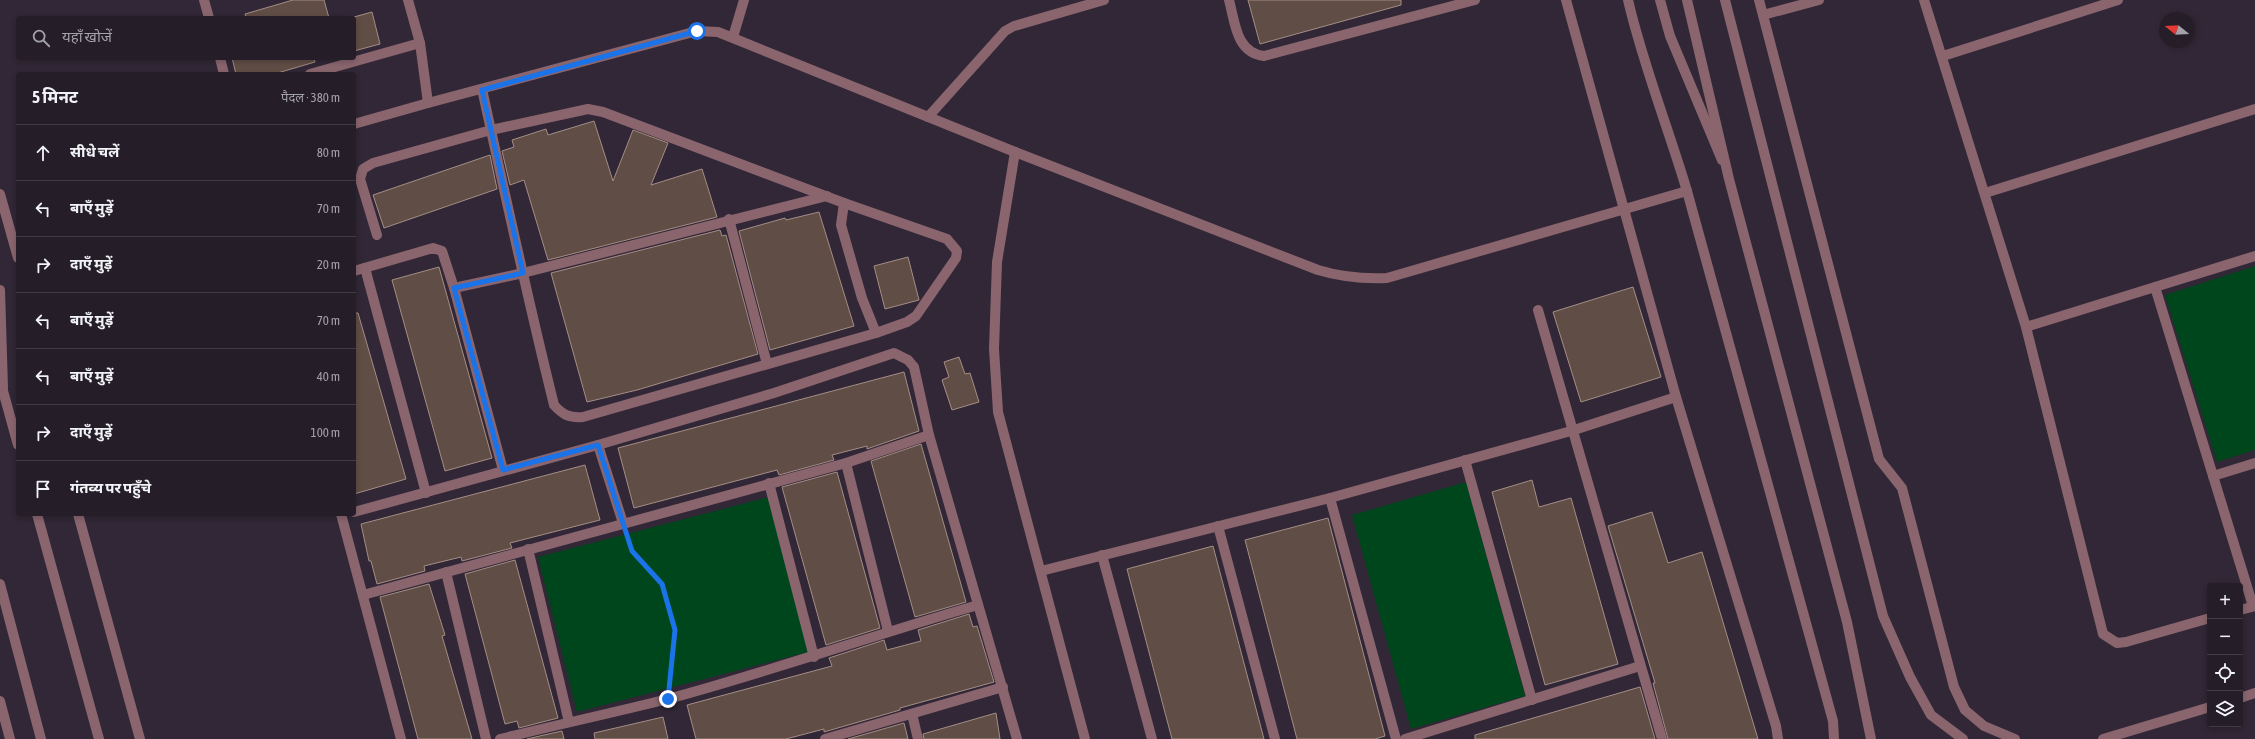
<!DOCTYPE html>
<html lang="hi">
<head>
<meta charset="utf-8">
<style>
  body { margin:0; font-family:"Asap Condensed","Noto Sans Devanagari",sans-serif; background:#2d2630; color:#f1f3f6 }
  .controls { position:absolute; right:12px; bottom:12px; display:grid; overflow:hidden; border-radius:4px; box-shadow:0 2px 6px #0003 }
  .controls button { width:36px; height:36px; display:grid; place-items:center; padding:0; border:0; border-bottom:1px solid #423b45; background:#251d28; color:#f1f3f6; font:20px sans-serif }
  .compass { position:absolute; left:2159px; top:12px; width:36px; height:36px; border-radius:50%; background:#251d28; box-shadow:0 2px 6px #0003; rotate:288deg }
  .stop { position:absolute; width:12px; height:12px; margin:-9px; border:3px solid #1a73e8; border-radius:50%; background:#fff }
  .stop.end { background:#1a73e8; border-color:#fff; box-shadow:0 1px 4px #0008 }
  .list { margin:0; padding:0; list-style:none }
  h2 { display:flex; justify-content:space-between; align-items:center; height:52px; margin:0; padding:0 16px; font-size:17px }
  h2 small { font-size:13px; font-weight:400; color:#a3a2a8 }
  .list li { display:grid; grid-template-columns:26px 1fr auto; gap:12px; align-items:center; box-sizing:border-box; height:56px; padding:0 16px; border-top:1px solid #423b45 }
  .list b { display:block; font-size:15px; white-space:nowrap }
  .list em { font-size:13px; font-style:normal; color:#a3a2a8 }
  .icon { flex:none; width:22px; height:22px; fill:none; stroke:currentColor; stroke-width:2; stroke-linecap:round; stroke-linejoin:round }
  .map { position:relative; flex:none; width:2255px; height:739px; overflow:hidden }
  .search { position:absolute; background:#251d28; box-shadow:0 2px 6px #0003; left:16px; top:16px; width:340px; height:44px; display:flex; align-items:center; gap:10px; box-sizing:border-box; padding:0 14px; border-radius:4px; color:#a3a2a8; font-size:15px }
  .panel { position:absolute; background:#251d28; box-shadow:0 2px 6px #0003; left:16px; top:72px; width:340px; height:444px; border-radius:4px }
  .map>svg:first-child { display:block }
  .green { fill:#00461c }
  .building { fill:#604d45; stroke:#a48e86 }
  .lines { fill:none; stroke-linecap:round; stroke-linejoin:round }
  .path { stroke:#6d6471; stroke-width:2.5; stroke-dasharray:4 2; stroke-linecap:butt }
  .service { stroke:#8a656e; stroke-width:10 }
  .minor { stroke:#8a656e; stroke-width:10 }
  .tertiary { stroke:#8a656e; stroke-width:10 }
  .route { stroke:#1a73e8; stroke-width:5 }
</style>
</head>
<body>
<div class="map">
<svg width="2255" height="739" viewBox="0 0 2255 739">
  <rect width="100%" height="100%" fill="#312736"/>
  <!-- green -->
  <g class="green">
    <polygon points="2255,266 2255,450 2217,462 2165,295"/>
    <polygon points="1466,482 1525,696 1411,729 1352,515"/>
    <polygon points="769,497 808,652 577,712 538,557"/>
  </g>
  <!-- building -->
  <g class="building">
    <polygon points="293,0 324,0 329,18 246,18 245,14"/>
    <polygon points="1248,0 1401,0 1401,5 1260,44"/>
    <polygon points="372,12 380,44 354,51 354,17"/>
    <polygon points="232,58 314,58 315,62 274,74 236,74"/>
    <polygon points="594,121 613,181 633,130 668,143 651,185 702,169 717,217 548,260 524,180 510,185 502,151 514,147 512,140 546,129 548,135"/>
    <polygon points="490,155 497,189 384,228 373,195"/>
    <polygon points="819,212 854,326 770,350 739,231 785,218 786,220"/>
    <polygon points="720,230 722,236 726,235 758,354 637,390 587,402 551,273"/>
    <polygon points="908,257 919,300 885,309 874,266"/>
    <polygon points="439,267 492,458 445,471 392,280"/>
    <polygon points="1633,287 1661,377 1581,402 1553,312"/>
    <polygon points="354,313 358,313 406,479 354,494"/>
    <polygon points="959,357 965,374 970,373 979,402 952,410 942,380 949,377 944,362"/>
    <polygon points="904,372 919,431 867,449 867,446 832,455 834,460 779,475 777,470 634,508 618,448"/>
    <polygon points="921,444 966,602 915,617 871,461"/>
    <polygon points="585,465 600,520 510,543 512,548 462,561 461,557 424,566 425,571 377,584 371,561 369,561 361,524"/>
    <polygon points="837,472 880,628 826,645 782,487"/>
    <polygon points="1532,480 1539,507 1571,498 1618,664 1545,685 1492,492"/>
    <polygon points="1652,512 1668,563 1702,552 1758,739 1668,739 1653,683 1655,683 1608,526"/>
    <polygon points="1328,518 1385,736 1375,739 1297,739 1245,540"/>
    <polygon points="1213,546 1264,739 1172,739 1127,569"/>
    <polygon points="515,560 558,718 519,728 517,721 505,724 465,574"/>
    <polygon points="429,584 445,635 442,636 472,739 418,739 380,597"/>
    <polygon points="969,614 973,627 977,626 994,682 900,708 900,710 824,732 824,729 786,739 696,739 687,705 832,666 829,658 884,640 887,650 921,641 918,630"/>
    <polygon points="1640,687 1655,739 1475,739 1475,735"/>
    <polygon points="996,713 1000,739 924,739 923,734"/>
    <polygon points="663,717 668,739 595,739 594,733"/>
    <polygon points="904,723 908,739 848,739"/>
    <polygon points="562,731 564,739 527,739 544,735"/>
  </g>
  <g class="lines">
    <!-- path -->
    <polyline class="path" points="627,537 632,551 663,584 675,630 669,685"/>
    <!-- service -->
    <g class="service">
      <polyline points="1660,0 1670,36 1722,160"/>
      <polyline points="0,290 3,388"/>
    </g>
    <!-- minor -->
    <g class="minor">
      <polyline points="204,0 209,18"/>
      <path d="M1229,0C1235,22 1236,53 1264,56L1475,0"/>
      <polyline points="1566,0 1676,397 1776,726 1778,739"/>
      <path d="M1628,0C1643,65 1668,127 1687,191L1833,721L1834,739"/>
      <polyline points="1759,0 1879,459 1902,488 1954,687 1965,710 1984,726 2015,739"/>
      <polyline points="1924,0 2026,327 2103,634 2117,643 2126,642 2210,618"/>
      <polyline points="1763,15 1819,0"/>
      <polyline points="733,37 744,0"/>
      <polyline points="1943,56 2118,0"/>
      <polyline points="220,58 224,74"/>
      <polyline points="310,74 420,43"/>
      <path d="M428,103L697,31L718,32L1015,152L1318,270C1341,277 1363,279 1387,278L1687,191"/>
      <polyline points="928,117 1005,31 1014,26 1104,0"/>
      <polyline points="354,124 428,103 420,43 408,0"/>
      <polyline points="1015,152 997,262 994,349 998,412 1085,739"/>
      <polyline points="1985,193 2255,109"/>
      <polyline points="0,194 18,258"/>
      <polyline points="844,203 841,225 862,298 876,333"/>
      <polyline points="729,219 767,364"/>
      <path d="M377,235L360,179L363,169L373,163L491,130L588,109L603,112L844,203L947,239L957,251L956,258L916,316L907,322L876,333L583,417C569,418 563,415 554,405C528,300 505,195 482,89"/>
      <polyline points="365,268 426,493"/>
      <polyline points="354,271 433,248 442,251 454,288 503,470"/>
      <polyline points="2155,287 2253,606"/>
      <polyline points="454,288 523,273 827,196"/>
      <polyline points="1538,310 1662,739"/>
      <polyline points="2026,327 2255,256"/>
      <polyline points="598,445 623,523"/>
      <polyline points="1465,460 1532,700"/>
      <polyline points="846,463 888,631"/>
      <polyline points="2213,476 2255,463"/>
      <polyline points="769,483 814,657"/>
      <polyline points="1330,498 1396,739"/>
      <polyline points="354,512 598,445 774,393 894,353 908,360 914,367 929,435 1017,739"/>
      <polyline points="78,514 140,739"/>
      <polyline points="341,514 401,739"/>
      <polyline points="1218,526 1275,739"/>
      <polyline points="528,549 569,722"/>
      <polyline points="1102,555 1152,739"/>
      <polyline points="1041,571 1330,498 1571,431 1676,397"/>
      <polyline points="446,572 486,739"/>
      <polyline points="363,595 846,463 929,435"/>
      <polyline points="2240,610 2255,606"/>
      <polyline points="2240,698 2255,693"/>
      <polyline points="0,701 10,739"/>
      <polyline points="912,714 918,739"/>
      <path d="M500,739C556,725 612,713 668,699C772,671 874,635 978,605"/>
      <polyline points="825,739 1003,687"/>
      <polyline points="1405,739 1640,666"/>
      <polyline points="2103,739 2210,707"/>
    </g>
    <!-- tertiary -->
    <g class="tertiary">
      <polyline points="1687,0 1729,179 1847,622 1871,739"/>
      <polyline points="1725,0 1883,616 1910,677 1931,715 1963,739"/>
      <polyline points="0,380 18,445"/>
      <polyline points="37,514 99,739"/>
      <polyline points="0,584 41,739"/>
    </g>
  </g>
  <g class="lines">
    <!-- route -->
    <polyline class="route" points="668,699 675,630 662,584 632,551 598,445 503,470 454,288 523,273 482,90 697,31"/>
  </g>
</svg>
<div class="controls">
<button>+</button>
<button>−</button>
<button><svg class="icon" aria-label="locate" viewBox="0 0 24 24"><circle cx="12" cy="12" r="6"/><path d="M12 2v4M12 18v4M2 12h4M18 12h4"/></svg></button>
<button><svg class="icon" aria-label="layers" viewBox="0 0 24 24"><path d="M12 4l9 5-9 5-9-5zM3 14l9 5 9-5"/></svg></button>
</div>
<svg class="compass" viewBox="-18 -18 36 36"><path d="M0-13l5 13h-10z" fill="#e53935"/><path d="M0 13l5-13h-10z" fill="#a3a2a8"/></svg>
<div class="stop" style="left:697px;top:31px"></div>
<div class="stop end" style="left:668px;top:699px"></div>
<div class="search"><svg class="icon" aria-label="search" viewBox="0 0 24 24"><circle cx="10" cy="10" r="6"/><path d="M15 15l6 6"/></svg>यहाँ खोजें</div>
<section class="panel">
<h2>5 मिनट<small>पैदल · 380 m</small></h2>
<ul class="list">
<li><svg class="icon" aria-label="ahead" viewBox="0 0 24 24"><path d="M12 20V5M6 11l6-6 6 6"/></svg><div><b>सीधे चलें</b></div><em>80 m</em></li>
<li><svg class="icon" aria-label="left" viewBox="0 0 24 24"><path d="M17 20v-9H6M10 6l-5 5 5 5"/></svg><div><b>बाएँ मुड़ें</b></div><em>70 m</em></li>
<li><svg class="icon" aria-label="right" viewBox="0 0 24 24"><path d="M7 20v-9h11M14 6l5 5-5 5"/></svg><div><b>दाएँ मुड़ें</b></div><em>20 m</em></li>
<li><svg class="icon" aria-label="left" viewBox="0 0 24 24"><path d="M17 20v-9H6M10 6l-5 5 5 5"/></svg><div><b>बाएँ मुड़ें</b></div><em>70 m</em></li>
<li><svg class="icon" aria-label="left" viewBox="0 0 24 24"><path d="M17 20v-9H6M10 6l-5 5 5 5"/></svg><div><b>बाएँ मुड़ें</b></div><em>40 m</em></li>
<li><svg class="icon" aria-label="right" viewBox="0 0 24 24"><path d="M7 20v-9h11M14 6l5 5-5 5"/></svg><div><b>दाएँ मुड़ें</b></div><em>100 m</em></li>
<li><svg class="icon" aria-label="arrive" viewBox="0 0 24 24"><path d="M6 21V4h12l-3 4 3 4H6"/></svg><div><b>गंतव्य पर पहुँचे</b></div></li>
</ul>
</section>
</div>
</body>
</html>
